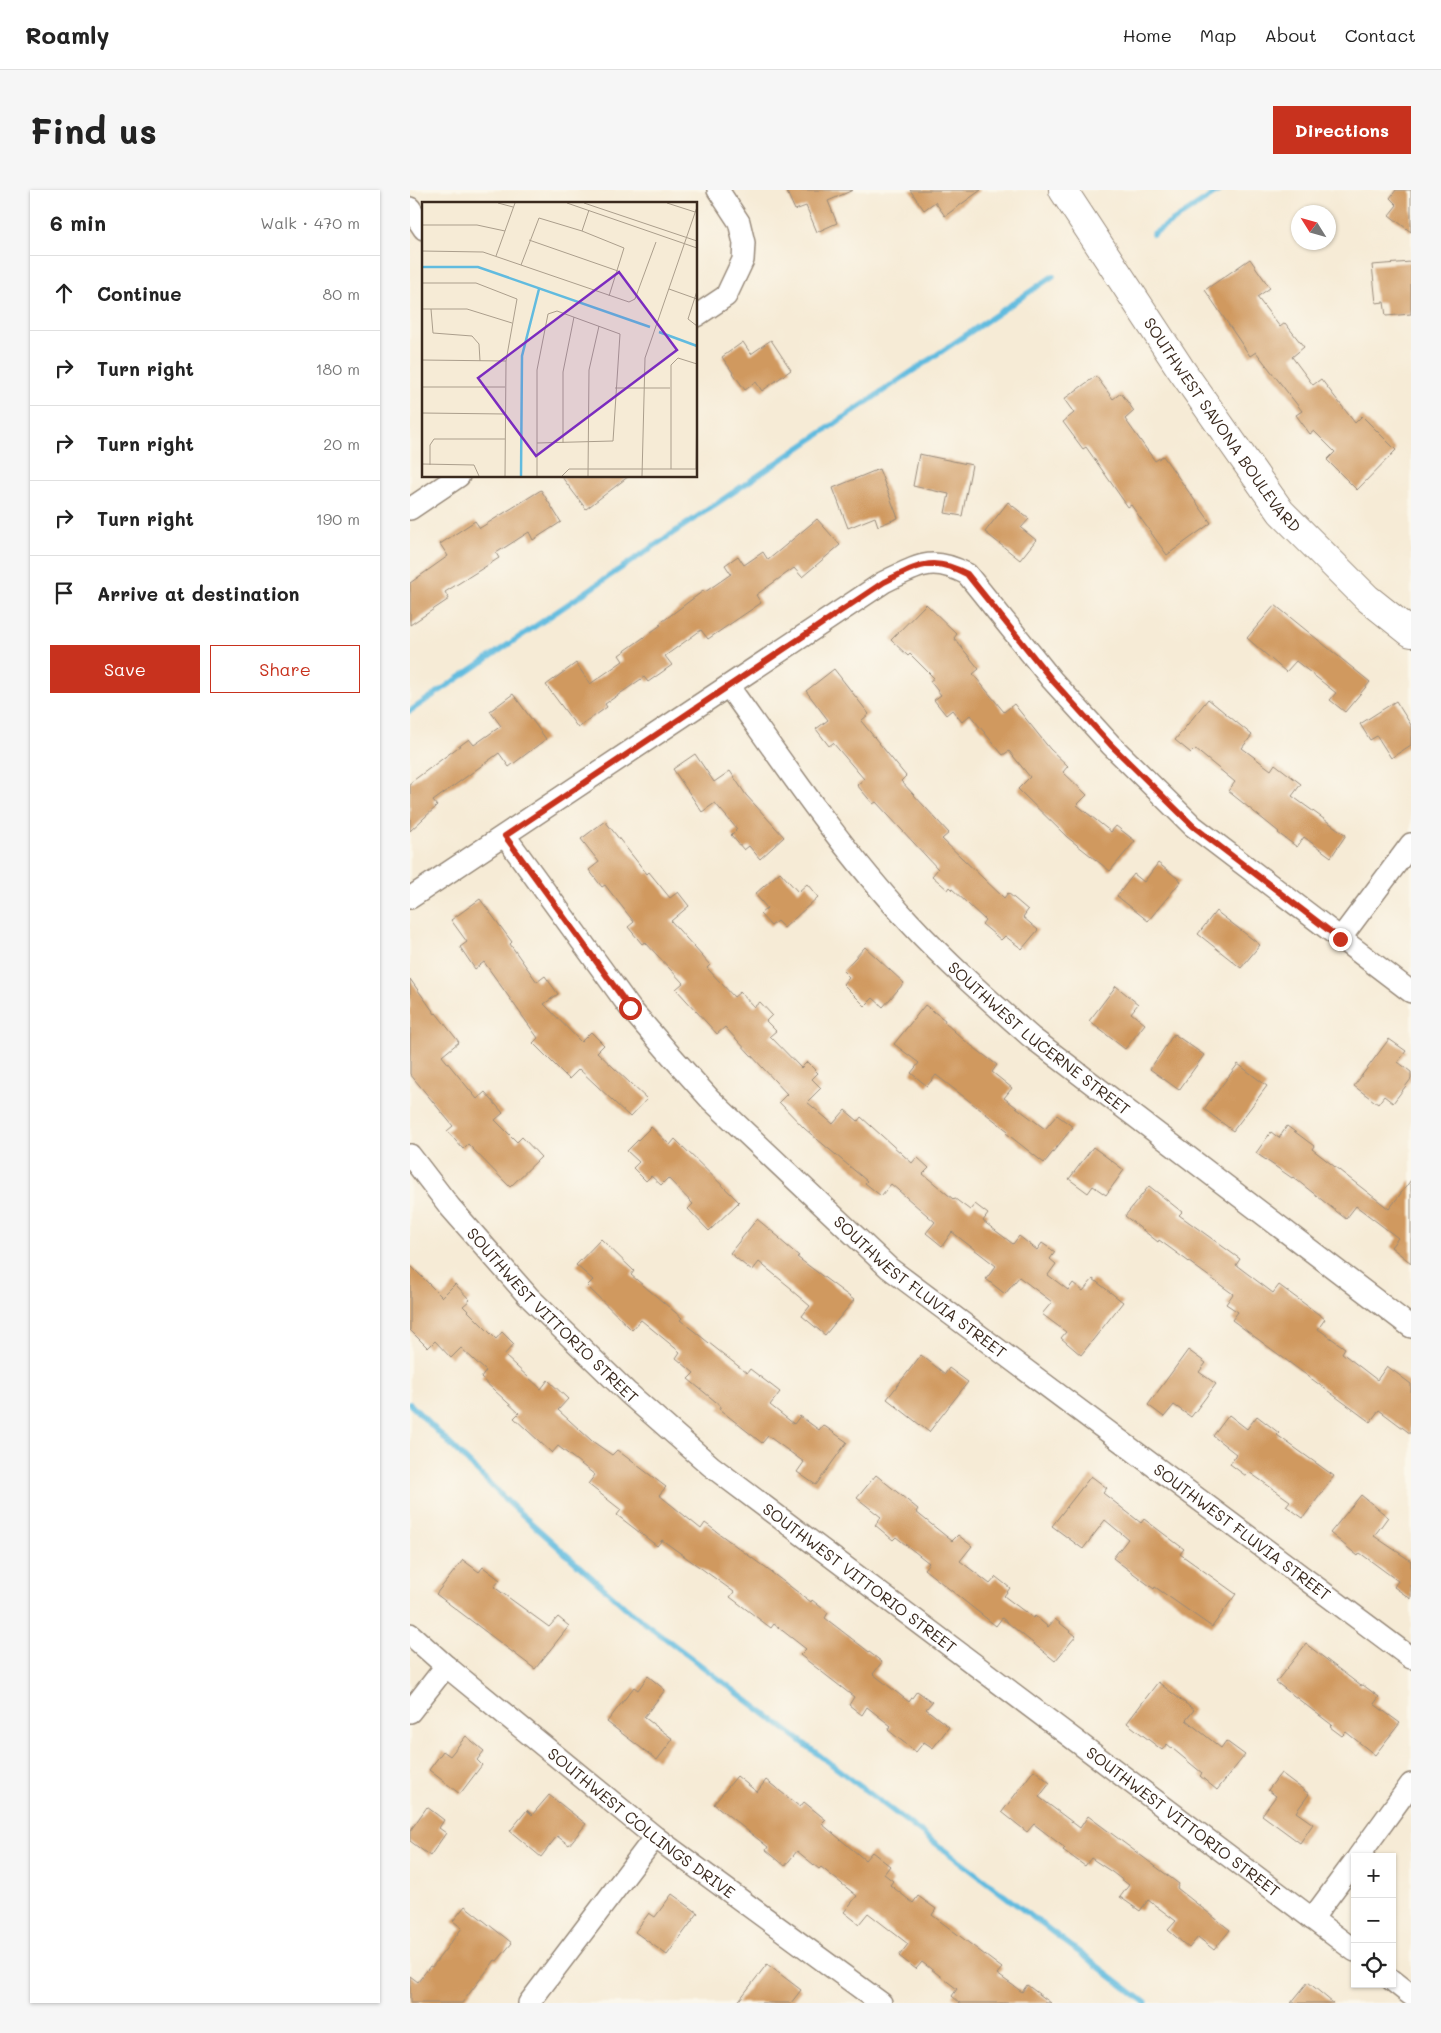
<!DOCTYPE html>
<html lang="en">
<head>
<meta charset="utf-8">
<style>
  body { margin:0; font-family:Mali,sans-serif; background:#f6f6f6; color:#222 }
  .controls { position:absolute; right:15px; bottom:15px; display:grid; overflow:hidden; border-radius:0px; box-shadow:0 1px 4px #0004 }
  .controls button { width:45px; height:45px; display:grid; place-items:center; padding:0; border:0; border-bottom:1px solid #e0e0e0; background:#fff; color:#222; font:25px sans-serif }
  .compass { position:absolute; left:881px; top:15px; width:45px; height:45px; border-radius:50%; background:#fff; box-shadow:0 1px 4px #0004; rotate:307deg }
  .stop { position:absolute; width:15px; height:15px; margin:-11px; border:4px solid #c8321e; border-radius:50%; background:#fff }
  .stop.end { background:#c8321e; border-color:#fff; box-shadow:0 1px 5px #0008 }
  .list { margin:0; padding:0; list-style:none }
  h2 { display:flex; justify-content:space-between; align-items:center; height:65px; margin:0; padding:0 20px; font-size:21px }
  h2 small { font-size:16px; font-weight:400; color:#767676 }
  .list li { display:grid; grid-template-columns:32px 1fr auto; gap:15px; align-items:center; box-sizing:border-box; height:75px; padding:0 20px; border-top:1px solid #e0e0e0 }
  .list b { display:block; font-size:19px; white-space:nowrap }
  .list em { font-size:16px; font-style:normal; color:#767676 }
  .actions { display:flex; gap:10px; padding:15px 20px }
  .actions a { flex:1; padding:11px 0; border:1px solid #c8321e; border-radius:0px; text-align:center; font-size:18px; color:#c8321e }
  .actions .main { background:#c8321e; color:#fff }
  .icon { flex:none; width:28px; height:28px; fill:none; stroke:currentColor; stroke-width:2; stroke-linecap:round; stroke-linejoin:round }
  .map { position:relative; flex:none; width:1001px; height:1813px; overflow:hidden; border-radius:0px }
  header { display:flex; align-items:center; gap:30px; box-sizing:border-box; height:70px; padding:0 25px; background:#fff; border-bottom:1px solid #e0e0e0 }
  header strong { font-size:24px }
  nav { display:flex; gap:28px; margin-inline-start:auto; font-size:18px }
  .intro { display:flex; align-items:center; justify-content:space-between; box-sizing:border-box; height:120px; padding:0 30px }
  h1 { margin:0; font-size:35px }
  .button { padding:12px 22px; border-radius:0px; background:#c8321e; color:#fff; font-size:18px; font-weight:700 }
  main { display:flex; gap:30px; padding:0 30px }
  aside { flex:1; background:#fff; border-radius:0px; box-shadow:0 1px 4px #0004 }
  .map>svg:first-child { display:block }
  .lines { fill:none; stroke-linecap:round; stroke-linejoin:round }
  .stream { stroke:#61bbdf; stroke-width:5.5 }
  .building { fill:#d0995f }
  .minor-casing { stroke:#988a7a; stroke-width:24 }
  .tertiary-casing { stroke:#988a7a; stroke-width:30 }
  .minor { stroke:#fff; stroke-width:21 }
  .tertiary { stroke:#fff; stroke-width:28 }
  .route { stroke:#c8321e; stroke-width:6 }
  .labels { text-anchor:middle; stroke-width:4; stroke-linejoin:round; paint-order:stroke }
  .street-label { font-size:16px; fill:#3b2a1e; stroke:#fbf7ec }
  .inset-river { fill:none; stroke:#61bbdf; stroke-width:2.5 }
  .inset-road { fill:none; stroke:#ab9e8c; stroke-width:1 }
  .view { fill:#7b2cbf; fill-opacity:0.15; stroke:#7b2cbf; stroke-width:2.5 }
  .inset-edge { fill:none; stroke:#3b2a1e; stroke-width:2.5 }
</style>
</head>
<body>
<header>
<strong>Roamly</strong>
<nav><a>Home</a><a>Map</a><a>About</a><a>Contact</a></nav>
</header>
<div class="intro"><h1>Find us</h1><a class="button">Directions</a></div>
<main>
<aside>
<h2>6 min<small>Walk · 470 m</small></h2>
<ul class="list">
<li><svg class="icon" aria-label="ahead" viewBox="0 0 24 24"><path d="M12 20V5M6 11l6-6 6 6"/></svg><div><b>Continue</b></div><em>80 m</em></li>
<li><svg class="icon" aria-label="right" viewBox="0 0 24 24"><path d="M7 20v-9h11M14 6l5 5-5 5"/></svg><div><b>Turn right</b></div><em>180 m</em></li>
<li><svg class="icon" aria-label="right" viewBox="0 0 24 24"><path d="M7 20v-9h11M14 6l5 5-5 5"/></svg><div><b>Turn right</b></div><em>20 m</em></li>
<li><svg class="icon" aria-label="right" viewBox="0 0 24 24"><path d="M7 20v-9h11M14 6l5 5-5 5"/></svg><div><b>Turn right</b></div><em>190 m</em></li>
<li><svg class="icon" aria-label="arrive" viewBox="0 0 24 24"><path d="M6 21V4h12l-3 4 3 4H6"/></svg><div><b>Arrive at destination</b></div></li>
</ul>
<div class="actions"><a class="main">Save</a><a>Share</a></div>
</aside>
<div class="map">
<svg width="1001" height="1813" viewBox="0 0 1001 1813">
  <rect width="100%" height="100%" fill="#fbf7ec"/>
  <filter id="ink" filterUnits="userSpaceOnUse"><feTurbulence type="fractalNoise" baseFrequency=".02" numOctaves="2"/><feDisplacementMap in="SourceGraphic" scale="10" xChannelSelector="R" yChannelSelector="G"/><feConvolveMatrix kernelMatrix="1 2 1 2 8 2 1 2 1" color-interpolation-filters="sRGB"/></filter>
  <filter id="wash" filterUnits="userSpaceOnUse"><feTurbulence type="fractalNoise" baseFrequency=".0096" numOctaves="4" result="noise"/><feDisplacementMap in="SourceGraphic" scale="20" xChannelSelector="R" yChannelSelector="G"/><feGaussianBlur stdDeviation="1.12" result="paint"/><feColorMatrix in="noise" values="0 0 0 0 0 0 0 0 0 0 0 0 0 0 0 0 0 1.4 0 .05"/><feComposite in="paint" operator="in"/></filter>
  <g filter="url(#wash)">
    <rect width="100%" height="100%" fill="#f6ebd6"/>
    <g class="lines">
      <!-- stream -->
      <g class="stream">
        <polyline points="743,44 810,0"/>
        <polyline points="0,521 643,86"/>
        <polyline points="0,1214 97,1311 218,1420 736,1813"/>
      </g>
    </g>
    <g id="blocks">
      <!-- building -->
      <g class="building">
        <polygon points="376,0 443,0 418,11 427,33 407,42 396,16 385,20"/>
        <polygon points="500,0 571,0 535,26 525,12 514,20"/>
        <polygon points="986,0 1001,0 1001,42 979,25 987,15 980,8"/>
        <polygon points="840,69 860,98 847,107 870,137 875,133 894,157 882,167 903,195 911,189 945,233 952,226 986,260 947,300 917,270 925,262 904,241 900,244 886,225 892,221 846,162 840,166 795,100"/>
        <polygon points="1001,72 1001,124 976,126 974,112 966,113 962,75"/>
        <polygon points="361,150 381,180 352,201 346,192 335,200 312,167 333,152 341,164"/>
        <polygon points="686,186 703,209 711,203 724,221 715,229 745,271 753,266 801,333 757,365 721,315 718,317 676,257 673,259 653,232 664,223 654,209"/>
        <polygon points="509,264 562,275 552,326 535,323 539,304 503,296"/>
        <polygon points="469,279 488,328 468,336 465,327 438,338 423,298"/>
        <polygon points="151,286 219,286 176,319"/>
        <polygon points="131,300 151,332 123,350 119,342 86,363 89,368 35,402 39,409 0,435 0,393 38,366 30,354 65,331 70,338"/>
        <polygon points="598,312 619,329 611,338 626,350 610,370 575,342"/>
        <polygon points="407,329 430,355 392,387 384,378 346,405 351,413 298,449 291,440 255,466 262,475 238,492 234,487 195,514 197,517 168,538 136,495 166,473 180,494 213,471 209,465 251,435 249,434 293,401 295,402 321,384 315,375 328,366 334,375 353,362 358,370"/>
        <polygon points="516,414 547,444 544,448 569,479 563,484 594,522 604,514 640,559 658,576 653,582 677,605 667,615 701,642 706,636 725,651 700,681 657,647 608,599 620,587 599,561 593,565 560,525 552,532 542,520 536,525 524,510 531,505 520,491 524,488 500,464 498,466 481,450"/>
        <polygon points="865,415 960,492 935,522 920,510 926,503 886,471 876,482 837,448"/>
        <polygon points="424,479 459,524 451,531 496,586 491,591 539,643 532,649 594,708 598,703 618,720 613,727 628,740 612,759 595,746 591,750 572,734 575,730 540,697 538,700 522,686 528,679 466,612 463,614 447,595 454,589 423,553 419,556 406,539 418,530 396,501"/>
        <polygon points="103,504 136,549 99,577 89,563 23,611 27,616 0,641 0,593 59,549 64,555 91,536 80,521"/>
        <polygon points="798,509 842,545 832,558 861,580 865,574 891,594 882,606 936,645 921,667 894,647 887,657 868,643 869,642 818,601 825,592 785,559 781,563 765,550"/>
        <polygon points="986,511 1001,535 1001,555 981,568 967,546 960,550 950,534"/>
        <polygon points="285,564 304,592 320,581 336,605 374,647 350,669 339,656 334,660 321,645 327,639 305,613 292,622 263,579"/>
        <polygon points="195,631 237,684 239,682 260,708 268,702 279,716 261,731 300,775 297,778 324,807 330,802 344,817 350,812 362,825 356,831 366,841 360,846 391,878 397,872 408,883 402,889 411,898 397,912 423,934 435,920 448,931 451,927 502,973 507,967 519,978 513,984 543,1009 544,1008 560,1020 565,1014 578,1024 573,1031 603,1054 609,1046 627,1060 632,1053 645,1062 640,1069 646,1074 638,1085 658,1100 663,1093 673,1101 683,1089 713,1112 671,1165 651,1148 656,1142 632,1124 642,1112 609,1087 595,1104 576,1089 586,1076 542,1042 532,1056 516,1043 525,1032 481,994 471,1006 455,993 457,991 395,939 369,912 377,904 315,837 307,844 266,799 273,793 235,752 232,754 218,737 224,732 195,695 192,697 179,680 189,672 171,649"/>
        <polygon points="748,673 771,691 738,731 707,706 724,684 734,692"/>
        <polygon points="370,682 388,702 397,694 408,707 374,738 367,731 361,736 350,724 357,718 345,704"/>
        <polygon points="70,709 102,752 100,754 127,792 135,786 148,804 134,814 171,852 181,842 194,855 187,862 237,909 220,927 169,879 159,889 123,853 128,848 74,772 65,779 50,757 57,752 41,730"/>
        <polygon points="806,721 850,755 831,778 788,744"/>
        <polygon points="455,757 494,793 473,817 463,808 455,816 433,794 439,787 433,781"/>
        <polygon points="0,789 25,824 26,823 49,852 32,866 67,909 75,902 93,923 85,930 107,952 112,947 131,967 100,997 58,954 53,959 37,941 43,936 0,884"/>
        <polygon points="706,796 728,814 721,823 735,834 715,859 679,831"/>
        <polygon points="515,815 535,830 534,832 554,850 587,875 582,882 602,898 594,908 635,939 647,925 663,937 634,973 596,943 598,941 526,885 517,896 501,883 509,873 484,854"/>
        <polygon points="764,844 794,865 769,900 740,879"/>
        <polygon points="979,849 996,861 988,872 1001,882 1001,889 983,913 974,906 968,914 944,896"/>
        <polygon points="828,874 857,896 823,941 794,919"/>
        <polygon points="877,936 904,956 902,959 979,1019 1001,990 1001,1073 981,1057 988,1048 946,1016 936,1029 883,987 882,988 846,963 861,942 869,948"/>
        <polygon points="241,937 260,955 265,949 329,1012 299,1041 278,1019 283,1014 258,988 251,995 241,986 236,991 223,978 229,972 217,961"/>
        <polygon points="683,957 714,980 696,1005 683,996 678,1003 659,989"/>
        <polygon points="739,996 772,1022 769,1025 830,1069 826,1075 863,1103 869,1095 915,1129 908,1139 935,1158 932,1163 967,1190 977,1176 1001,1194 1001,1244 969,1220 960,1232 822,1130 828,1122 816,1114 823,1104 749,1050 748,1052 715,1026"/>
        <polygon points="347,1029 370,1048 369,1049 389,1066 387,1067 444,1110 415,1145 392,1126 400,1116 381,1100 382,1099 349,1072 342,1081 320,1063"/>
        <polygon points="191,1049 224,1081 221,1085 272,1128 270,1130 337,1183 340,1179 370,1202 360,1215 384,1234 390,1226 409,1240 413,1235 437,1252 406,1295 387,1282 394,1272 358,1246 352,1253 309,1219 311,1216 278,1189 284,1183 266,1168 270,1162 231,1130 222,1140 177,1096 183,1090 166,1075"/>
        <polygon points="0,1075 32,1107 45,1094 60,1110 53,1116 86,1149 92,1142 104,1154 94,1165 131,1199 138,1190 158,1209 148,1220 182,1251 202,1265 207,1260 256,1297 249,1305 291,1339 295,1333 401,1412 402,1410 418,1423 415,1428 472,1472 463,1484 499,1512 507,1501 522,1512 516,1519 539,1537 523,1558 514,1552 506,1562 478,1540 481,1536 457,1517 452,1525 439,1515 444,1507 390,1465 396,1459 364,1434 361,1438 320,1407 324,1402 252,1350 247,1356 207,1325 211,1320 178,1294 185,1285 148,1256 142,1263 104,1228 109,1223 71,1188 76,1181 51,1158 41,1168 25,1151 18,1158 0,1140"/>
        <polygon points="778,1160 796,1173 789,1182 806,1194 781,1227 764,1215 754,1227 738,1215"/>
        <polygon points="511,1165 535,1184 539,1178 558,1192 519,1242 477,1209"/>
        <polygon points="819,1225 837,1239 847,1226 869,1243 867,1245 924,1286 893,1328 876,1316 880,1311 839,1282 836,1286 820,1274 826,1264 803,1246"/>
        <polygon points="466,1285 508,1319 506,1322 542,1351 548,1345 562,1356 550,1371 580,1394 586,1387 600,1398 594,1406 623,1428 625,1426 638,1437 645,1429 666,1446 645,1471 592,1428 586,1436 514,1379 519,1373 486,1347 483,1350 465,1335 471,1327 447,1308"/>
        <polygon points="681,1286 697,1298 693,1303 731,1333 734,1329 774,1359 770,1364 826,1404 802,1437 745,1397 744,1399 703,1368 718,1349 695,1330 673,1359 642,1336"/>
        <polygon points="951,1305 978,1327 964,1346 1001,1371 1001,1409 984,1397 988,1391 950,1363 948,1366 920,1343"/>
        <polygon points="53,1370 69,1382 73,1377 90,1390 84,1397 139,1437 148,1427 159,1436 125,1479 26,1404"/>
        <polygon points="896,1454 951,1496 953,1495 969,1507 964,1514 990,1533 965,1565 936,1542 932,1546 920,1537 922,1535 866,1492"/>
        <polygon points="238,1486 255,1500 234,1527 263,1549 247,1570 197,1532 224,1497 228,1500"/>
        <polygon points="748,1492 784,1520 776,1530 811,1558 816,1551 835,1565 807,1600 790,1586 792,1583 757,1554 752,1560 717,1533"/>
        <polygon points="56,1546 74,1561 67,1570 72,1575 50,1604 19,1580 33,1561 40,1566"/>
        <polygon points="624,1580 640,1593 629,1607 670,1638 678,1626 769,1694 767,1698 820,1740 804,1760 788,1747 779,1758 758,1740 766,1731 738,1710 730,1721 710,1707 719,1695 702,1682 681,1668 675,1676 653,1660 655,1658 624,1634 617,1642 592,1622"/>
        <polygon points="871,1583 899,1604 886,1622 903,1634 890,1653 852,1625 866,1606 858,1600"/>
        <polygon points="327,1586 347,1602 356,1590 390,1617 394,1612 416,1630 412,1634 455,1670 462,1662 480,1676 474,1684 483,1691 480,1695 503,1713 508,1706 526,1719 522,1725 592,1778 587,1784 612,1802 617,1795 641,1813 550,1813 542,1806 547,1799 512,1772 506,1779 489,1766 498,1754 458,1723 449,1734 434,1722 447,1706 411,1677 409,1679 387,1661 375,1676 356,1660 358,1657 304,1614"/>
        <polygon points="139,1605 176,1634 159,1655 147,1646 131,1667 100,1641 117,1620 122,1625"/>
        <polygon points="17,1617 34,1630 29,1638 36,1643 20,1666 0,1651 0,1641"/>
        <polygon points="262,1704 288,1723 257,1765 225,1742 239,1723 245,1727"/>
        <polygon points="55,1716 102,1753 87,1771 85,1770 52,1813 0,1813 0,1786 8,1792 20,1776 22,1777 52,1738 43,1731"/>
        <polygon points="357,1774 391,1800 381,1813 327,1813"/>
        <polygon points="898,1792 923,1813 881,1813"/>
      </g>
    </g>
  </g>
  <g filter="url(#ink)">
    <use href="#blocks" fill-opacity="0" stroke="#988a7a" stroke-width="1"/>
    <g class="lines">
      <!-- minor casing -->
      <g class="minor-casing">
        <g id="minor">
          <polyline points="0,18 14,39"/>
          <polyline points="286,126 316,106 333,70 334,53 329,32 308,0"/>
          <polyline points="0,319 49,286"/>
          <path id="s1" d="M319,497C376,577 432,660 499,732C537,773 579,810 621,847L1001,1137"/>
          <path id="s2" d="M95,646L220,818L258,862L300,909L479,1078L1001,1468"/>
          <path d="M0,708L474,392C508,376 521,365 557,384L642,490L701,555L783,636L1001,802"/>
          <polyline points="930,749 1001,654"/>
          <path id="s3" d="M0,965L40,1017L118,1106L218,1203L301,1276L945,1761"/>
          <path id="s4" d="M0,1444L36,1476L245,1647L471,1813"/>
          <polyline points="0,1522 36,1476"/>
          <polyline points="948,1667 1001,1594"/>
          <polyline points="902,1729 945,1671"/>
          <polyline points="982,1790 1001,1805"/>
          <polyline points="119,1813 245,1647"/>
        </g>
      </g>
      <!-- tertiary casing -->
      <g class="tertiary-casing">
        <g id="tertiary">
          <path id="s5" d="M653,0L770,178L871,322L957,408L1001,443"/>
        </g>
      </g>
      <!-- minor -->
      <use href="#minor" class="minor"/>
      <!-- tertiary -->
      <use href="#tertiary" class="tertiary"/>
    </g>
  </g>
  <g class="lines" filter="url(#ink)">
    <!-- route -->
    <path class="route" d="M220,818L95,646L474,392C508,376 521,365 557,384L642,490L701,555L783,636L930,749"/>
  </g>
  <g class="labels">
    <!-- street labels -->
    <g class="street-label">
      <text dy="6" stroke="none"><textPath href="#s5" startOffset="284">SOUTHWEST SAVONA BOULEVARD</textPath></text>
      <text dy="6" stroke="none"><textPath href="#s1" startOffset="471">SOUTHWEST LUCERNE STREET</textPath></text>
      <text dy="6" stroke="none"><textPath href="#s2" startOffset="616">SOUTHWEST FLUVIA STREET</textPath></text>
      <text dy="6" stroke="none"><textPath href="#s3" startOffset="215">SOUTHWEST VITTORIO STREET</textPath></text>
      <text dy="6" stroke="none"><textPath href="#s2" startOffset="1021">SOUTHWEST FLUVIA STREET</textPath></text>
      <text dy="6" stroke="none"><textPath href="#s3" startOffset="620">SOUTHWEST VITTORIO STREET</textPath></text>
      <text dy="6" stroke="none"><textPath href="#s3" startOffset="1025">SOUTHWEST VITTORIO STREET</textPath></text>
      <text dy="6" stroke="none"><textPath href="#s4" startOffset="299">SOUTHWEST COLLINGS DRIVE</textPath></text>
    </g>
  </g>
  <!-- overview -->
  <g transform="translate(12 12)">
    <rect width="275" height="275" fill="#f6ebd6"/>
    <path class="inset-river" d="M0,65H56L228,125M237,130L275,144M99,274L100,154L117,87"/>
    <path class="inset-road" d="M76,1L91,5M145,1L275,46M162,1L275,39M245,1L273,10M0,23H55L83,29M160,29L167,8M107,38L196,69M0,49L61,50L207,100L213,97L234,40M74,54L93,1M99,63L117,16L160,29L202,46L187,94M0,81H54L95,97L84,159L83,274M247,87L275,97M275,89L266,117L275,124M0,107H45L90,121M9,107L11,131L50,134L57,142L58,159M0,158L84,159M0,185H83M193,186H248M0,211L83,212M141,241V170L152,115M0,262L52,263L57,274M8,263V243L12,237H83M249,267V163L256,156L275,162M274,267L275,195M115,274V168L126,112L135,109L198,132L191,239L115,241M140,274L147,267H275M166,274L167,168L177,124M220,274L223,156L275,5"/>
    <path class="view" d="M197,70L255,148L114,254L56,176Z"/>
    <rect width="275" height="275" class="inset-edge"/>
  </g>
</svg>
<div class="controls">
<button>+</button>
<button>−</button>
<button><svg class="icon" aria-label="locate" viewBox="0 0 24 24"><circle cx="12" cy="12" r="6"/><path d="M12 2v4M12 18v4M2 12h4M18 12h4"/></svg></button>
</div>
<svg class="compass" viewBox="-18 -18 36 36"><path d="M0-13l5 13h-10z" fill="#e53935"/><path d="M0 13l5-13h-10z" fill="#767676"/></svg>
<div class="stop" style="left:220px;top:818px"></div>
<div class="stop end" style="left:930px;top:749px"></div>
</div>
</main>
</body>
</html>
